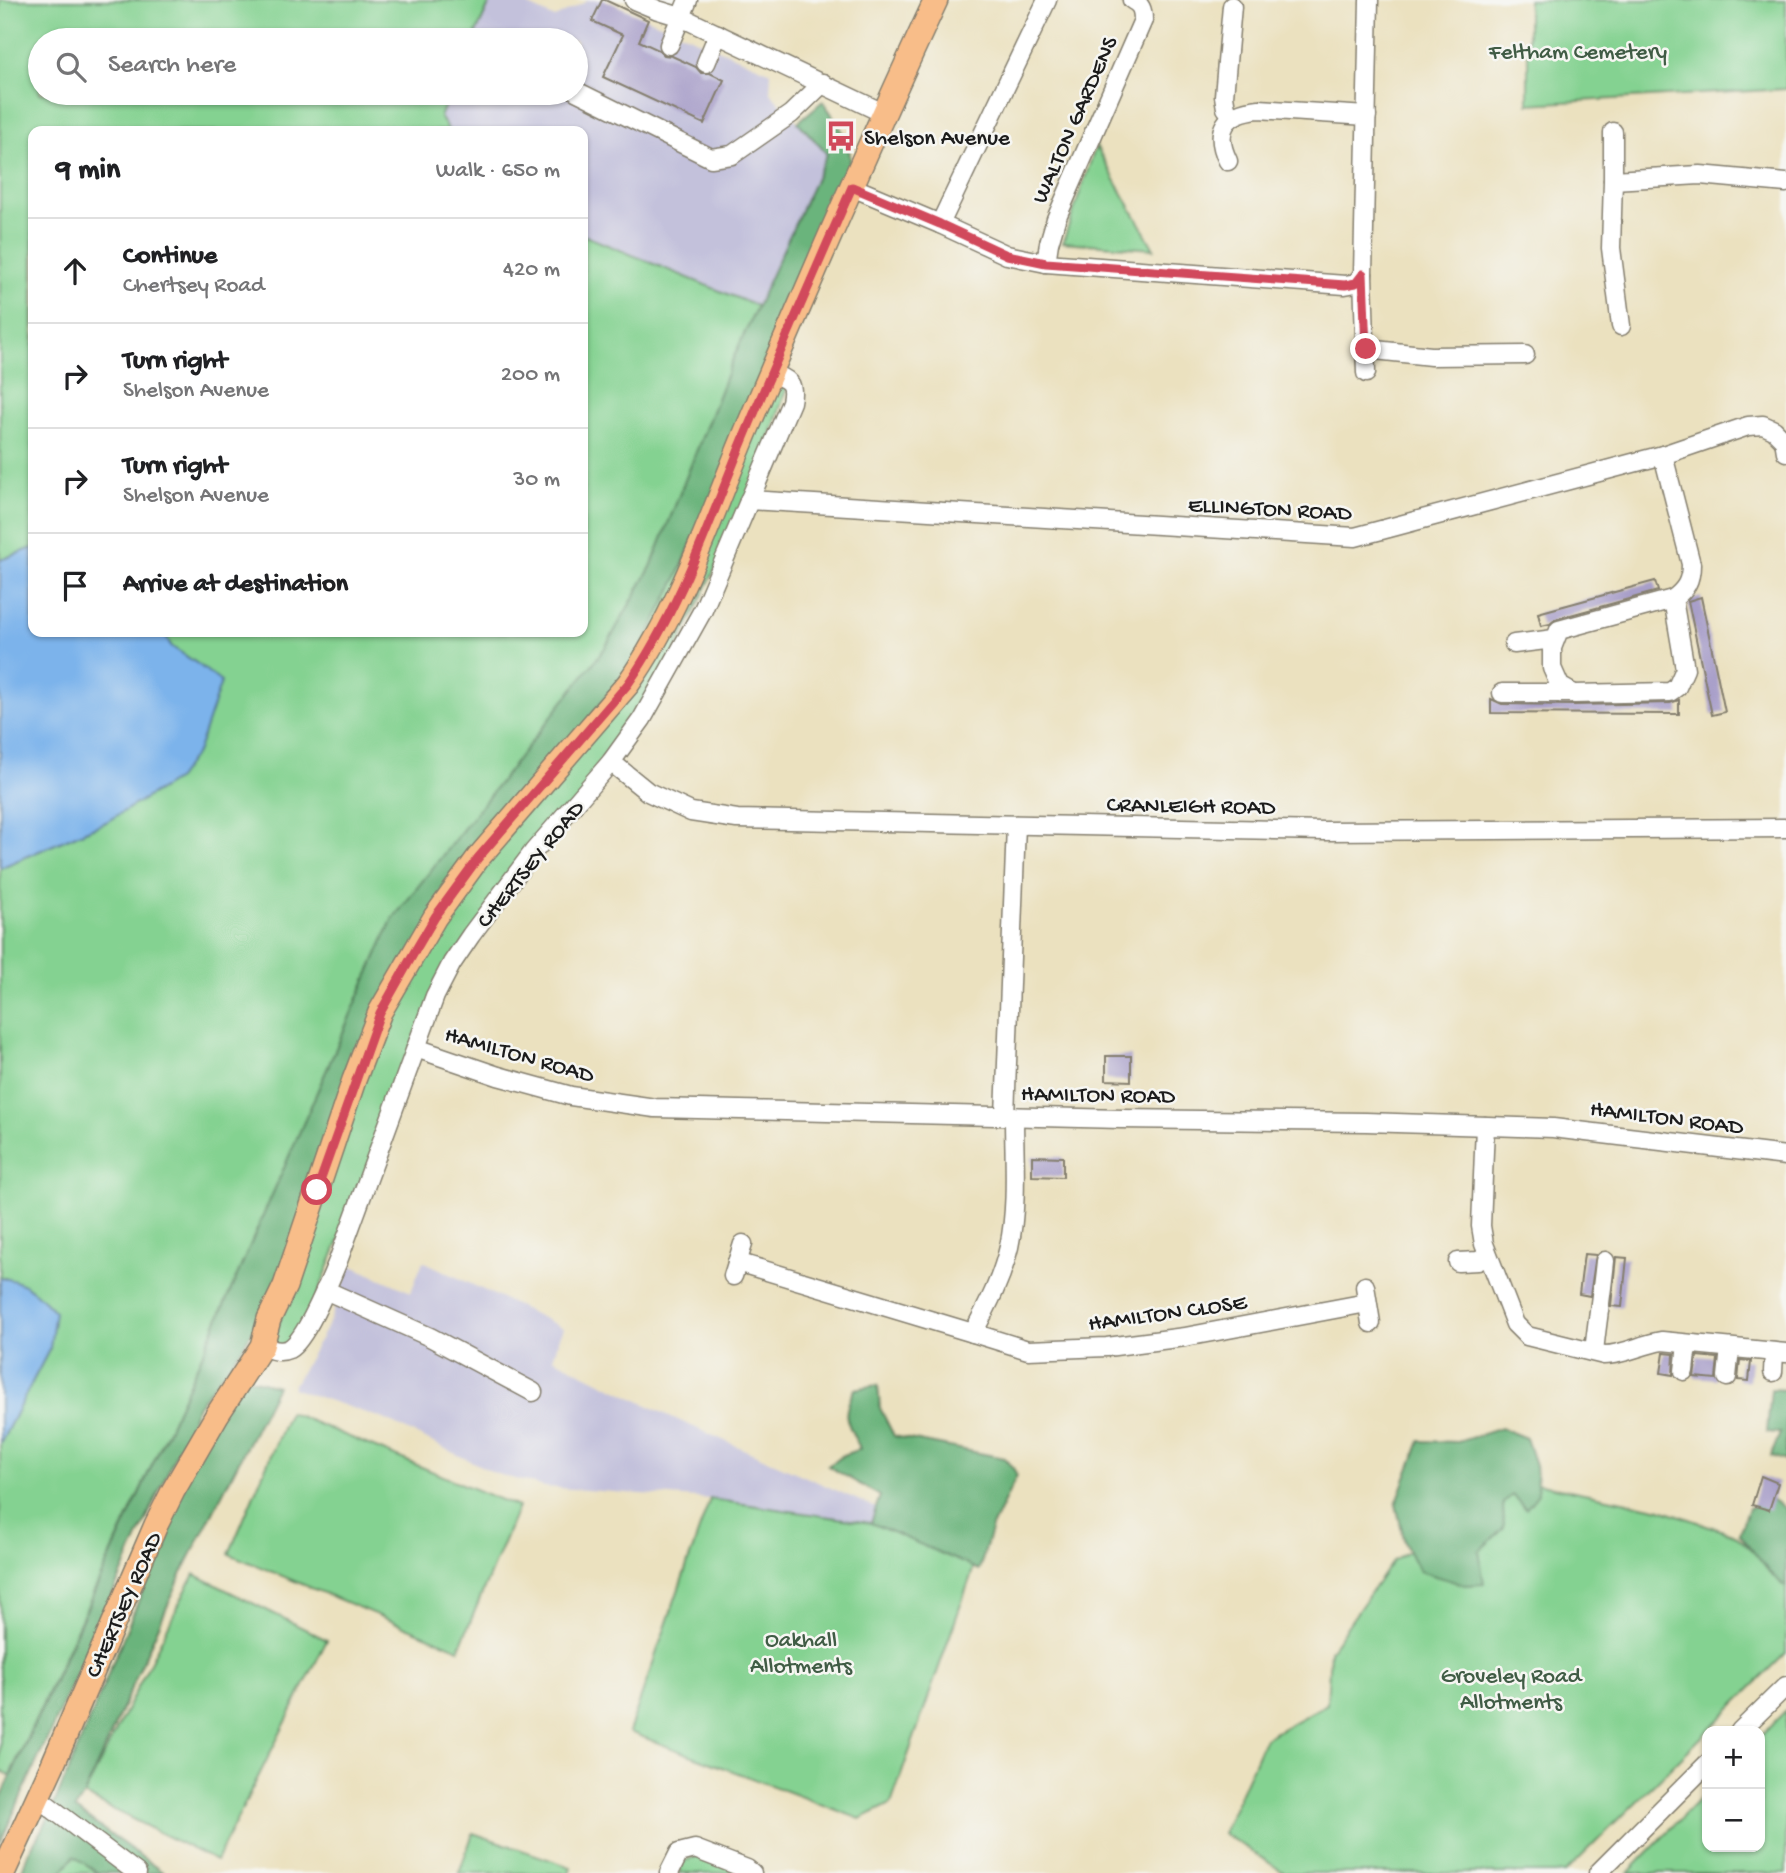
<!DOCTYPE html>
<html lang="en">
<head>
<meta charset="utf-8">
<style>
  body { margin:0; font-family:"Gochi Hand",sans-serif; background:#f6f6f6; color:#202124 }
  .controls { position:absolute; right:21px; bottom:21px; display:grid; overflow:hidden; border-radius:14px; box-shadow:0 2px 5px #0004 }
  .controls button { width:63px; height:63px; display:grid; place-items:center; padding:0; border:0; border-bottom:2px solid #e0e0e0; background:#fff; color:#202124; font:35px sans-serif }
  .stop { position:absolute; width:21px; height:21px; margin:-16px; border:5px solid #d1495b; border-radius:50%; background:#fff }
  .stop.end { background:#d1495b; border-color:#fff; box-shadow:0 2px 7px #0008 }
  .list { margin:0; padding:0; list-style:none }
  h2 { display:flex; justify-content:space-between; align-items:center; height:91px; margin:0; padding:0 28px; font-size:30px }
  h2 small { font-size:23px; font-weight:400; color:#757577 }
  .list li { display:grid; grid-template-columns:46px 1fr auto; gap:21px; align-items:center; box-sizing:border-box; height:105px; padding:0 28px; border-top:2px solid #e0e0e0 }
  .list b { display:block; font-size:26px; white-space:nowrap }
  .list p { margin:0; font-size:23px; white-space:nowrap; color:#757577 }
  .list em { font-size:23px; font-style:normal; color:#757577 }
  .icon { flex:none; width:38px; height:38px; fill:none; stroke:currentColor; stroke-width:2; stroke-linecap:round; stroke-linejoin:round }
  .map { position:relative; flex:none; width:1786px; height:1873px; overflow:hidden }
  .search { position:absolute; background:#fff; box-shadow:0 2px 5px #0004; left:28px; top:28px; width:560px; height:77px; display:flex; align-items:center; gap:18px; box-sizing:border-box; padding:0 24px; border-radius:38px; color:#757577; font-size:26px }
  .panel { position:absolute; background:#fff; box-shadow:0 2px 5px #0004; left:28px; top:126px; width:560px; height:511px; border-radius:14px }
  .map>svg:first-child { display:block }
  .industrial { fill:#c3c1db }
  .green { fill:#84d291; stroke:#507756; stroke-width:2 }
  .forest { fill:#6bb47b; stroke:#44684c; stroke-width:2 }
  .water { fill:#7cb3eb; stroke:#4c6884; stroke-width:2 }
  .building { fill:#a89fc9 }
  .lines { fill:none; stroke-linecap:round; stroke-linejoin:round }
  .minor-casing { stroke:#847e6e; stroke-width:21 }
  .major-casing { stroke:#847e6e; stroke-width:26 }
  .minor { stroke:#fff; stroke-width:18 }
  .major { stroke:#f8bd89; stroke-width:23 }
  .route { stroke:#d1495b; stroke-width:9 }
  .labels { text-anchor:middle; stroke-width:5; stroke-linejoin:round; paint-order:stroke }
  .park-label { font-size:23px; fill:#405c45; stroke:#f6f6f2 }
  .street-label { font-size:23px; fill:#1c1c1c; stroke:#f6f6f2 }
  .poi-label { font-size:23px; fill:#1c1c1c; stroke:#f6f6f2; text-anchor:start }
</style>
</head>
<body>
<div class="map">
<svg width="1786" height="1873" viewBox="0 0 1786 1873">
  <rect width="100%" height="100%" fill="#f6f6f2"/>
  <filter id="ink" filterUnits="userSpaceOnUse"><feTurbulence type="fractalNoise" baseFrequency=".0143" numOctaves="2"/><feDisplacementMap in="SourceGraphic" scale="14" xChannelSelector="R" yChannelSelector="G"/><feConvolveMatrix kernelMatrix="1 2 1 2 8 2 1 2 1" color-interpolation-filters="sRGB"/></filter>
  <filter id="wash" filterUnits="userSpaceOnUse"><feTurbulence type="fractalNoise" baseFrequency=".00686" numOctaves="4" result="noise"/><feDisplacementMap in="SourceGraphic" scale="28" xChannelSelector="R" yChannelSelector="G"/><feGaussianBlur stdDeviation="1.57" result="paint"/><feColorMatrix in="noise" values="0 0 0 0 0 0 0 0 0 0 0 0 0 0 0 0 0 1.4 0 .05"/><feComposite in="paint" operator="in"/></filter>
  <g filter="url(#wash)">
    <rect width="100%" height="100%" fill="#ebe1bf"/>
    <!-- industrial -->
    <g class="industrial">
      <polygon points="491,0 517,0 555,18 589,0 605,0 771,72 770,92 827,154 757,306 583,235 583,131 449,131 440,117 450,93 576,93 576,40 473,40"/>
      <polygon points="423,1261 563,1328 553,1358 669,1416 876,1508 871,1523 710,1499 545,1487 497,1474 384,1419 292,1388 329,1323 350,1265 411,1292"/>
    </g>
    <!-- green -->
    <g class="green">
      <polygon points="0,0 491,0 473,40 40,40 40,93 450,93 440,117 449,131 33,131 33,548 0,560"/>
      <polygon points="1528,0 1786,0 1786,89 1528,104"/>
      <polygon points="1096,146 1154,249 1063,242"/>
      <polygon points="583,235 757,306 732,361 651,567 605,648 392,920 209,1340 10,1775 0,1771 0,1444 50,1348 6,1278 0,1278 0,868 106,822 199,665 171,646 164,632 583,632"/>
      <polygon points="771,373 789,381 749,500 642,719 452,963 298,1342 271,1350 354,1080 478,858"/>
      <polygon points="289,1412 518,1507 459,1649 229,1554"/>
      <polygon points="1521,1480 1661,1509 1735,1535 1786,1581 1786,1653 1565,1873 1285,1873 1223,1833 1265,1738 1327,1704 1330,1651 1392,1562"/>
      <polygon points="710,1499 871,1523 974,1567 891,1804 860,1819 629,1732"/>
      <polygon points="194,1574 327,1640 216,1861 84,1795"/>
      <polygon points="1786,1710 1786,1873 1628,1873 1707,1791 1707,1847 1760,1847 1760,1737"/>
      <polygon points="473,1833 571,1867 569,1873 459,1873"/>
      <polygon points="74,1856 99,1873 61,1873"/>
      <polygon points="696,1856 741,1873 679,1873 682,1862"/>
    </g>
    <!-- forest -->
    <g class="forest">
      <path d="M823,101C837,123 853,141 850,167L677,578L639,653L394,975L267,1307L242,1348L198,1405L0,1843V1800L209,1340L392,920L605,648L651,567L732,361L827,154L798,122Z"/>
      <polygon points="233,1374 277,1386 182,1573 84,1795 75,1809 164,1873 99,1873 74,1856 61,1873 21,1873 28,1853 49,1817 157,1556 207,1411"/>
      <path d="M878,1385L880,1408L894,1436L1004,1458L1013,1468L1017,1475L992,1527L979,1570L871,1523L880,1496L828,1466L843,1455L860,1449C848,1422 839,1418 855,1389Z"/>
      <polygon points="1771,1389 1786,1390 1786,1461 1771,1456 1780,1433 1767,1432"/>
      <polygon points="1501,1428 1526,1438 1535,1465 1538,1494 1526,1509 1512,1495 1503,1503 1504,1528 1479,1551 1484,1584 1465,1585 1419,1571 1405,1544 1396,1504 1420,1441 1458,1442"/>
      <polygon points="1771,1499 1786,1509 1786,1587 1770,1573 1739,1533 1749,1508"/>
    </g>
    <!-- water -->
    <g class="water">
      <polygon points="33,548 33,632 164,632 171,646 199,665 221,682 198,750 177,779 106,822 0,868 0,560"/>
      <path d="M0,1278C24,1279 40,1296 55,1312L50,1348L0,1444Z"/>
    </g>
    <g id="blocks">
      <!-- building -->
      <g class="building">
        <polygon points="602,0 605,0 648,20 639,41 659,50 664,55 672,56 696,67 701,73 710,73 724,80 704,124 603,77 623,35 592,21"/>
        <polygon points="1655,581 1658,591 1556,619 1550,624 1541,626 1538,613"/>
        <polygon points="1701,597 1725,712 1712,715 1688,601"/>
        <polygon points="1491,699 1502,704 1574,705 1670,703 1679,700 1679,714 1491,713"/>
        <polygon points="1106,1056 1131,1056 1131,1081 1106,1080"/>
        <polygon points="1032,1156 1063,1157 1063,1177 1032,1176"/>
        <polygon points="1584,1254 1596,1255 1590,1296 1579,1294"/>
        <polygon points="1616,1257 1627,1258 1622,1307 1611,1306"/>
        <polygon points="1664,1353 1674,1354 1673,1375 1661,1373"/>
        <polygon points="1697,1356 1718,1358 1716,1379 1694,1377"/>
        <polygon points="1740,1360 1751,1361 1749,1381 1738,1380"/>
        <polygon points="1761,1476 1778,1483 1769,1510 1752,1505"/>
      </g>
    </g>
  </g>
  <g filter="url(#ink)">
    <use href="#blocks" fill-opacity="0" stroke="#847e6e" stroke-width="2"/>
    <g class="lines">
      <!-- minor casing -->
      <g class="minor-casing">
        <g id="minor">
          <polyline points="634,0 658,10 681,17 669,45"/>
          <polyline points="688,0 681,17 883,113"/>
          <polyline points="1232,6 1224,96 1226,108 1232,116"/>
          <polyline points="706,63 718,34"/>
          <polyline points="576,91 711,158 732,155 791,114 823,83"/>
          <polyline points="1613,132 1613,180 1611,248 1621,326"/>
          <path d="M1228,161C1213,130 1225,112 1259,109L1367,116"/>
          <polyline points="1613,180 1700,175 1786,183"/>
          <polyline points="852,187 940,224 1007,255 1046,263 1345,285 1356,283 1363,274"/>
          <polyline points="940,224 1047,0"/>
          <path d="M1046,263L1049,243L1056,219L1143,20C1143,10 1141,4 1132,0"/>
          <polyline points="1366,349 1431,356 1525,355"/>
          <polyline points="1366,373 1363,274 1369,0"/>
          <path d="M1663,455L1691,564C1691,581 1686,589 1673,599L1559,630L1552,648V668L1560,686L1574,694L1670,692L1677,687L1685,669L1673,599"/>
          <polyline points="749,500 1355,537 1663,455 1748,426 1763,425 1774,430 1784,440 1786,452"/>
          <polyline points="1514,644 1554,639"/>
          <polyline points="1502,693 1572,693"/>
          <polyline points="611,762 648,792 691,812 737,819 1324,831 1786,828"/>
          <polyline points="416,1048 498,1076 571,1096 655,1108 1121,1119 1366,1122 1553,1128 1786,1156"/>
          <polyline points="1005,1116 1016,825"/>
          <path d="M1014,1116C1014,1159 1018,1205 1009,1247C1002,1278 988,1305 973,1333L1028,1350L1107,1347L1185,1337L1367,1303"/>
          <path d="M1485,1126L1481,1226L1484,1244L1515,1324L1527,1336L1604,1355C1624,1355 1642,1344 1662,1341L1786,1353"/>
          <polyline points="737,1262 973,1333"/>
          <polyline points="1458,1262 1478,1261 1488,1256"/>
          <polyline points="733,1276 743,1244"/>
          <polyline points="1365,1286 1371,1323"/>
          <polyline points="325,1290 430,1337 533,1392"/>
          <path d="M262,1346C271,1350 280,1353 289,1349C306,1340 330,1280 338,1261L435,996L452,963L471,935L534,851L611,762L642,719L703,610L791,402C795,382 789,380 771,373"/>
          <path d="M1594,1352C1597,1322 1602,1292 1605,1261"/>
          <polyline points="1684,1371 1687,1344"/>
          <polyline points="1773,1372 1774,1352"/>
          <polyline points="1727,1377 1730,1348"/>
          <polyline points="1740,1731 1786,1686"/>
          <polyline points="38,1798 137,1873"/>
          <polyline points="669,1873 679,1853 695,1849 747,1869 752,1873"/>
          <polyline points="1598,1873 1707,1764"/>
        </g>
      </g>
      <!-- major casing -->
      <g class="major-casing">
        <path id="major" d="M3,1873L53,1764L156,1525L173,1491L217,1415L262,1346L269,1319L285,1286L354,1080L380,1012L435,917L478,858L628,684C682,607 711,515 747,429C808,285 870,141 936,0"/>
      </g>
      <!-- minor -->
      <use href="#minor" class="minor"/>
      <!-- major -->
      <use href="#major" class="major"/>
    </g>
  </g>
  <g class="lines" filter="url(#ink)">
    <!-- route -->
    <path class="route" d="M317,1190L380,1013L415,951L435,917L478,858L628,684C678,612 707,528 740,447C776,360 814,274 852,187L940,224L1007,255L1046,263L1345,285L1356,283L1363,274L1366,349"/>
  </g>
  <!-- icons -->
  <defs>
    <g id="bus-bare" transform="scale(2.415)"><path d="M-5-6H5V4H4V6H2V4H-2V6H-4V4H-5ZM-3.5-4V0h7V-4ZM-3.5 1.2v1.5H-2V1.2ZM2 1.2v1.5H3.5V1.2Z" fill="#d1495b" stroke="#f6f6f2" stroke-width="2.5" paint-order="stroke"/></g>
  </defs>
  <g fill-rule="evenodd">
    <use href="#bus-bare" x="841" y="136"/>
  </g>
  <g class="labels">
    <!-- park labels -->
    <g class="park-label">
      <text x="1578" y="58">Feltham Cemetery</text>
      <text x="801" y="1646">Oakhall<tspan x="801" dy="26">Allotments</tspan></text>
      <text x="1511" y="1682">Groveley Road<tspan x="1511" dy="26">Allotments</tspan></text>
    </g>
    <!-- street labels -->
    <g class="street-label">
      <text transform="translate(1073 119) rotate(-66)" y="8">WALTON GARDENS</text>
      <text transform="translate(1270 507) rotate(3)" y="8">ELLINGTON ROAD</text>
      <text transform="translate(1191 804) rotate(1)" y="8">CRANLEIGH ROAD</text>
      <text transform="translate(529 863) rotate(-51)" y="8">CHERTSEY ROAD</text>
      <text transform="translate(520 1053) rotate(16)" y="8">HAMILTON ROAD</text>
      <text transform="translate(1098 1093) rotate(1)" y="8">HAMILTON ROAD</text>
      <text transform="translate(1667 1116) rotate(7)" y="8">HAMILTON ROAD</text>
      <text transform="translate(1167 1311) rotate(-8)" y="8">HAMILTON CLOSE</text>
      <text transform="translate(122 1604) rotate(-66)" y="8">CHERTSEY ROAD</text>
    </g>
    <!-- poi labels -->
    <g class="poi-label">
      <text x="864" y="144">Shelson Avenue</text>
    </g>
  </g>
</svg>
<div class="controls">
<button>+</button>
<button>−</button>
</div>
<div class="stop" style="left:317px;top:1190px"></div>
<div class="stop end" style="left:1366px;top:349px"></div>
<div class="search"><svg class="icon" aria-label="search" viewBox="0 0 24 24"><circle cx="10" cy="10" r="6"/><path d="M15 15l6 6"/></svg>Search here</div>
<section class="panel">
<h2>9 min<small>Walk · 650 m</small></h2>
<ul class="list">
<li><svg class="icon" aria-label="ahead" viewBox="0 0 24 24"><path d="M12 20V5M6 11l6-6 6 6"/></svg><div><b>Continue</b><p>Chertsey Road</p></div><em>420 m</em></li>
<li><svg class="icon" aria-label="right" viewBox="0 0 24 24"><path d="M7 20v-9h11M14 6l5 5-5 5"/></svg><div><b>Turn right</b><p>Shelson Avenue</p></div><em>200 m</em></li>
<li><svg class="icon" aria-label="right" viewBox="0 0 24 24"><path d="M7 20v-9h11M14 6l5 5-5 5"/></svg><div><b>Turn right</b><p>Shelson Avenue</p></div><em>30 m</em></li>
<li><svg class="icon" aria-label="arrive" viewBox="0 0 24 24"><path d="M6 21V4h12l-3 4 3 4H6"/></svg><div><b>Arrive at destination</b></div></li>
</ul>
</section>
</div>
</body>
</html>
